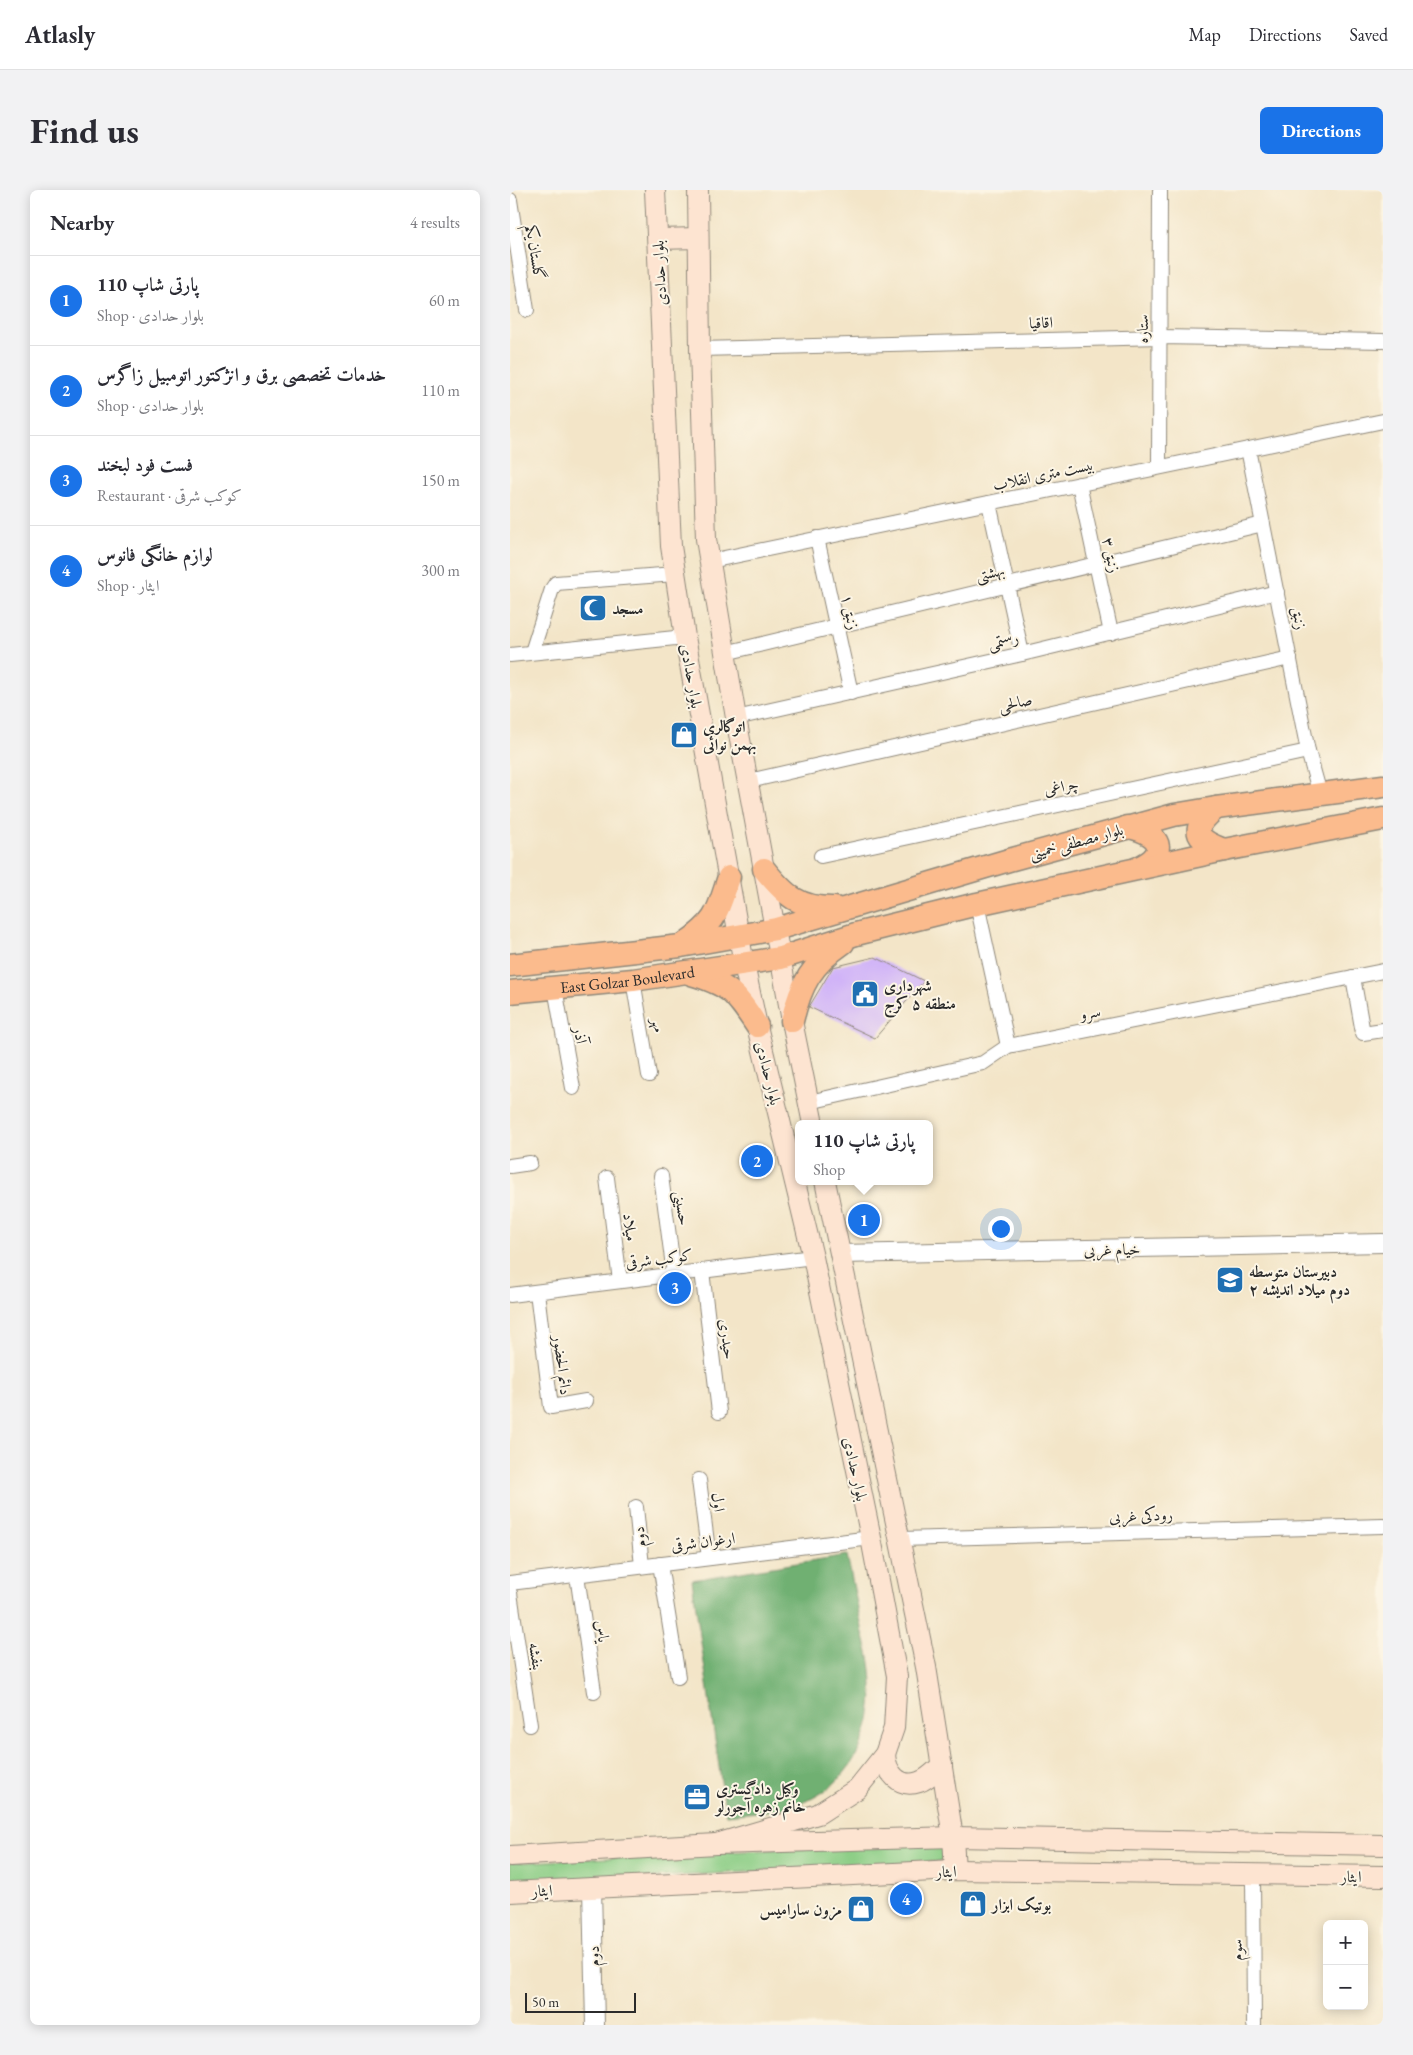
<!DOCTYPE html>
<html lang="en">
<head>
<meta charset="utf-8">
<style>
  body { margin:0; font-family:"EB Garamond",Amiri,serif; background:#f2f2f3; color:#2b2b33 }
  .controls { position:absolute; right:15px; bottom:15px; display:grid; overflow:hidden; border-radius:8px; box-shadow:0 2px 12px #0003 }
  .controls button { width:45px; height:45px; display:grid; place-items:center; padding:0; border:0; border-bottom:1px solid #e1e1e2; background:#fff; color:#2b2b33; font:25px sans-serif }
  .scale { position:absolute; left:15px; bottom:12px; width:111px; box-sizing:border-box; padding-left:5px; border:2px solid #2b2b2b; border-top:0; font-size:14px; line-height:18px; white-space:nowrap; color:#2b2b2b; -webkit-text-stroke:4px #fcf5e5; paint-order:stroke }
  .you { position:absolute; left:490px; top:1038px; width:18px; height:18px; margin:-12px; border:4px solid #fff; border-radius:50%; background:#1a73e8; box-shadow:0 0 0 8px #1a73e833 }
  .badge { display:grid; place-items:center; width:32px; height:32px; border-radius:50%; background:#1a73e8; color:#fff; font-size:16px; font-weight:700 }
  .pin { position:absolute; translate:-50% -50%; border:2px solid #fff; box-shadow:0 1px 5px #0006 }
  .popup { position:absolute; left:285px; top:930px; width:138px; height:65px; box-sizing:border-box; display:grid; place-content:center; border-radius:8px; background:#fff; filter:drop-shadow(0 1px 4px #0005); font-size:16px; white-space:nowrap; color:#7c7c81 }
  .popup b { font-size:19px; color:#2b2b33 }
  .popup::after { content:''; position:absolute; left:50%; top:100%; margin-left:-10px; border:10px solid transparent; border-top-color:#fff }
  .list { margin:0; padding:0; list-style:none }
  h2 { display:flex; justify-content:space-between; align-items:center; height:65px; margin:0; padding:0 20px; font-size:21px }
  h2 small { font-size:16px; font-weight:400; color:#7c7c81 }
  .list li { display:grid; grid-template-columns:32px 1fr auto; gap:15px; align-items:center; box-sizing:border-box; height:90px; padding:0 20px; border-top:1px solid #e1e1e2 }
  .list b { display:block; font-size:19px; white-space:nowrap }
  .list p { margin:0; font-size:16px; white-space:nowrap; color:#7c7c81 }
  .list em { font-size:16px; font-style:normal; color:#7c7c81 }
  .map { position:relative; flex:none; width:873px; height:1835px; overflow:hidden; border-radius:8px }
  header { display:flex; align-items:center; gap:30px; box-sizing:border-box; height:70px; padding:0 25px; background:#fff; border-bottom:1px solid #e1e1e2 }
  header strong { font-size:24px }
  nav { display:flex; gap:28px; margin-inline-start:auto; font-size:18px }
  .intro { display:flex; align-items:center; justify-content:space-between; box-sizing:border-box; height:120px; padding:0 30px }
  h1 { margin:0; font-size:35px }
  .button { padding:12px 22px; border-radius:8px; background:#1a73e8; color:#fff; font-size:18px; font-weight:700 }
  main { display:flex; gap:30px; padding:0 30px }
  aside { flex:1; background:#fff; border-radius:8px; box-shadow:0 2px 12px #0003 }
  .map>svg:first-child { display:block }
  .green { fill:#8bcd85; stroke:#5b7c58 }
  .forest { fill:#70b072; stroke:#4e6e4e }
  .building { fill:#d0b3f8 }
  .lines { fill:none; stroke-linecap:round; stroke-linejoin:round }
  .minor-casing { stroke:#8f887a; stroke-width:16 }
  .tertiary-casing { stroke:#8f887a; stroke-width:20 }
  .secondary-casing { stroke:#8f887a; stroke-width:22 }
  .primary-casing { stroke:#8f887a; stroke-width:25 }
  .minor { stroke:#fff; stroke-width:14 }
  .tertiary { stroke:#fff; stroke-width:18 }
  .secondary { stroke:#fde4d1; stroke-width:20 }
  .primary { stroke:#fbbb8d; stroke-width:22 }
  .labels { text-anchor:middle; stroke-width:4; stroke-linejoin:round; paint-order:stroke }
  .street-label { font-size:16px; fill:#2b2b2b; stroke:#fcf5e5 }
  .poi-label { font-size:16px; font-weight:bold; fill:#2b2b2b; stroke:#fcf5e5; text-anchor:start }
</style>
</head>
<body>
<header>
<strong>Atlasly</strong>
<nav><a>Map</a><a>Directions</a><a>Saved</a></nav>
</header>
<div class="intro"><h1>Find us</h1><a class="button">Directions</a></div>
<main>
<aside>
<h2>Nearby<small>4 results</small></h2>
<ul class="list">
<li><span class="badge">1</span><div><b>پارتی شاپ 110</b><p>Shop · بلوار حدادی</p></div><em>60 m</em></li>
<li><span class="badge">2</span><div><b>خدمات تخصصی برق و انژکتور اتومبیل زاگرس</b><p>Shop · بلوار حدادی</p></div><em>110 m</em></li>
<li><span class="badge">3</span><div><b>فست فود لبخند</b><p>Restaurant · کوکب شرقی</p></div><em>150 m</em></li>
<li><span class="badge">4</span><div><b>لوازم خانگی فانوس</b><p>Shop · ایثار</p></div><em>300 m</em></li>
</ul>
</aside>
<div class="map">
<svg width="873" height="1835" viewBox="0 0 873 1835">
  <rect width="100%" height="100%" fill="#fcf5e5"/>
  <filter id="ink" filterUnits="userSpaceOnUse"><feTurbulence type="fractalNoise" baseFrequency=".02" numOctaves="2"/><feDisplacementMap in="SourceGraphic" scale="10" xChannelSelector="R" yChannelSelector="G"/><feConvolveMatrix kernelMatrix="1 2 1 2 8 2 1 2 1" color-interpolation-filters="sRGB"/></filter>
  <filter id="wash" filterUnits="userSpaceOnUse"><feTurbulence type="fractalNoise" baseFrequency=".0096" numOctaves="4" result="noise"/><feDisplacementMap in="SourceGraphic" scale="20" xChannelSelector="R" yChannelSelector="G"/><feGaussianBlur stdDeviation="1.12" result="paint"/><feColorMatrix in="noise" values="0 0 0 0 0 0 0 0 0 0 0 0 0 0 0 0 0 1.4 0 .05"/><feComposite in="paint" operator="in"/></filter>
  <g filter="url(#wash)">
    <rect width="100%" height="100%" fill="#f3e5c8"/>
    <!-- green -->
    <polygon class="green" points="436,1651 435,1671 0,1695 0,1673"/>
    <!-- forest -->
    <path class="forest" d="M337,1365C342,1391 348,1417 353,1443C356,1455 360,1468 361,1480C367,1534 347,1591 294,1612C270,1622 241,1622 216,1625L182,1390Z"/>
    <g id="blocks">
      <!-- building -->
      <polygon class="building" points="365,767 414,791 365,848 299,817 323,777"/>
    </g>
  </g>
  <g filter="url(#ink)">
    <use href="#blocks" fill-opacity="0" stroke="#8f887a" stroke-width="1"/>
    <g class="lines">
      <!-- minor casing -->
      <g class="minor-casing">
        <g id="minor">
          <polyline points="0,10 17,120"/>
          <polyline points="190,159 650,147 873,151"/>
          <polyline points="738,259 798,561 810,604"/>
          <polyline points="649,277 650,0"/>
          <polyline points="569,294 601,443"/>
          <polyline points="479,313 512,464"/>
          <polyline points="307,348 341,503"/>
          <polyline points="200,371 873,231"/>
          <polyline points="22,462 42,399 46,393 165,384"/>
          <polyline points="215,463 753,334"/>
          <polyline points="0,465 175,447"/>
          <polyline points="226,528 512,464 767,402"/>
          <polyline points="239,591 780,468"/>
          <polyline points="311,666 798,561"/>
          <polyline points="467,714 498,856"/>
          <polyline points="843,787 853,843 873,840"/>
          <polyline points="123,790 139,885"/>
          <polyline points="45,798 63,898"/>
          <polyline points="299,912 473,873 498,856 873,781"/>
          <polyline points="0,976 20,973"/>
          <polyline points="151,986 164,1084"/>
          <polyline points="97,988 110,1091"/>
          <polyline points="192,1081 209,1222"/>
          <polyline points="27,1102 41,1217 76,1211"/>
          <polyline points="0,1105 303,1067"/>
          <polyline points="189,1290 199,1368"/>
          <polyline points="126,1317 132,1376"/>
          <polyline points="390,1349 873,1336"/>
          <polyline points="150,1374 168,1487"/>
          <polyline points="67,1385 84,1502"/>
          <polyline points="0,1393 361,1348"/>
          <polyline points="0,1403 20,1535"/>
          <polyline points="743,1684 744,1835"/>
        </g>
      </g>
      <!-- tertiary casing -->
      <g class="tertiary-casing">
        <g id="tertiary">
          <polyline points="330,1064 873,1053"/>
          <polyline points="82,1697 85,1835"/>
        </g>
      </g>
      <!-- secondary casing -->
      <g class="secondary-casing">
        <g id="secondary">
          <polyline points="145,0 161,356 175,447 234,774 247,836 303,1067 361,1348 387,1486 384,1538 375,1564 347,1599 308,1624 206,1654"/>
          <polyline points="188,0 190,159 196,349 226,528 282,831 303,934"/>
          <polyline points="148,49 188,48"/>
          <polyline points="315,991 416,1477 443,1647 445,1680"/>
          <path d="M375,1564C376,1582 389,1599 409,1592C418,1589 425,1581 432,1575"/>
          <polyline points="0,1666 206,1654 443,1647 873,1655"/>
          <polyline points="0,1702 445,1680 873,1686"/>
        </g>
      </g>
      <!-- primary casing -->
      <g class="primary-casing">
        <g id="primary">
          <path d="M706,618C681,639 682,648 714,660"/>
          <path d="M617,637C630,639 657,648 645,666C641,672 634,675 628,678"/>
          <path d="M254,679C275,705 289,719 325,718"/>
          <path d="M176,753C208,730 207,723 219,687"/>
          <polyline points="0,775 171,756 266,739 499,670 664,625 706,618 873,596"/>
          <path d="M181,784C220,795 225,803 247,836"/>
          <path id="s1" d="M0,802L123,790L271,768L346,744L467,714L714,660L873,629"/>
          <path d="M282,831C291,794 301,775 333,753"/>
        </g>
      </g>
      <!-- minor -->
      <use href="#minor" class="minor"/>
      <!-- tertiary -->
      <use href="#tertiary" class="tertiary"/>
      <!-- secondary -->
      <use href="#secondary" class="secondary"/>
      <!-- primary -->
      <use href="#primary" class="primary"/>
    </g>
  </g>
  <!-- icons -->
  <defs>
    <g id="mosque-square" transform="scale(1.4375)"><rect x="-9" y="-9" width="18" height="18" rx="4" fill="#1f6fb2" stroke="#fcf5e5"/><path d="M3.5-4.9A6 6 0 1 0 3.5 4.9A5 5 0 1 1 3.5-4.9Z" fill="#fff"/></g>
    <g id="shop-square" transform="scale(1.4375)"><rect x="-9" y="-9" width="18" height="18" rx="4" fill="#1f6fb2" stroke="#fcf5e5"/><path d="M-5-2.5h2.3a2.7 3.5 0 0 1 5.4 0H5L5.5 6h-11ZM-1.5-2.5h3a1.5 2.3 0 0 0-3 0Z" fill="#fff"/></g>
    <g id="civic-square" transform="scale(1.4375)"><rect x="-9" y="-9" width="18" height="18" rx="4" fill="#1f6fb2" stroke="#fcf5e5"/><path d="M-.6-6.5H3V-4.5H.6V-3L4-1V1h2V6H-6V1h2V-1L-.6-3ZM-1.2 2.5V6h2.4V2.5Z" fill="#fff"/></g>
    <g id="school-square" transform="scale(1.4375)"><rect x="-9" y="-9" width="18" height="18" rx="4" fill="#1f6fb2" stroke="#fcf5e5"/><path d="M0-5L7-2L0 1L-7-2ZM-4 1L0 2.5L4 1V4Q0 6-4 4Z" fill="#fff"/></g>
    <g id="office-square" transform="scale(1.4375)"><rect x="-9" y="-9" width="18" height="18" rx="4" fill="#1f6fb2" stroke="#fcf5e5"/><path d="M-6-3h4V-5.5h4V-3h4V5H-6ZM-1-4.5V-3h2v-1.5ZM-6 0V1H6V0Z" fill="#fff"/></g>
  </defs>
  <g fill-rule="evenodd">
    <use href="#mosque-square" x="83" y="418"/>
    <use href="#shop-square" x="174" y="545"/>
    <use href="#civic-square" x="355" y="804"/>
    <use href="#school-square" x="720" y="1090"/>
    <use href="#office-square" x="187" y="1607"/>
    <use href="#shop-square" x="463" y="1714"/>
    <use href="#shop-square" x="351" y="1719"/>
  </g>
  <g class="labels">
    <!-- street labels -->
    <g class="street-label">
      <text transform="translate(26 62) rotate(81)" y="6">گلستان یکم</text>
      <text transform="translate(149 83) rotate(-93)" y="6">بلوار حدادی</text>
      <text transform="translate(531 132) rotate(-2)" y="6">اقاقیا</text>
      <text transform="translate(632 139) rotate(-90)" y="6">ستاره</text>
      <text transform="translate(533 284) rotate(-12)" y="6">بیست متری انقلاب</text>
      <text transform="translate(602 365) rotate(78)" y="6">زنبق ۳</text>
      <text transform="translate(480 382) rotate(-13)" y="6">بهشتی</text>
      <text transform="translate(341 422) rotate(78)" y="6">زنبق ۱</text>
      <text transform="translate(790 428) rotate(79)" y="6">زنبق</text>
      <text transform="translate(493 450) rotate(-13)" y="6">رستمی</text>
      <text transform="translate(182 486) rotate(80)" y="6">بلوار حدادی</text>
      <text transform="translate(505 512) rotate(-13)" y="6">صالحی</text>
      <text transform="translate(551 596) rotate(-12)" y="6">چراغی</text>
      <text transform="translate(566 651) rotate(-15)" y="6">بلوار مصطفی خمینی</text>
      <text dy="6" stroke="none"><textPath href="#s1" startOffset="118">East Golzar Boulevard</textPath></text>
      <text transform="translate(580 822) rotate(-11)" y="6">سرو</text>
      <text transform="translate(149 835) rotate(80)" y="6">مهر</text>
      <text transform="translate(71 845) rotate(80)" y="6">آذر</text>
      <text transform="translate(259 883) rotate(76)" y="6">بلوار حدادی</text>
      <text transform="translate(173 1018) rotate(82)" y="6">حسینی</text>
      <text transform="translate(121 1037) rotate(83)" y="6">میلاد</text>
      <text transform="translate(602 1059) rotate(-1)" y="6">خیام غربی</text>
      <text transform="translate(149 1068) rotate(-7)" y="6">کوکب شرقی</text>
      <text transform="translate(218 1149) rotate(83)" y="6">حیدری</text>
      <text transform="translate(53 1175) rotate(83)" y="6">دائم الحضور</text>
      <text transform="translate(346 1279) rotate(78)" y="6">بلوار حدادی</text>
      <text transform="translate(209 1312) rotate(82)" y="6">اول</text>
      <text transform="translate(631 1325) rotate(-2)" y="6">رودکی غربی</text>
      <text transform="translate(129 1347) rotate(-97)" y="6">دوم</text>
      <text transform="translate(193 1351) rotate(-7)" y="6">ارغوان شرقی</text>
      <text transform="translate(93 1441) rotate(82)" y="6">یاس</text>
      <text transform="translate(27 1466) rotate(81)" y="6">بنفشه</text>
      <text transform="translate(436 1681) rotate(-2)" y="6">ایثار</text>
      <text transform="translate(841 1686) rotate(1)" y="6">ایثار</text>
      <text transform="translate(32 1700) rotate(-3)" y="6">ایثار</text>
      <text transform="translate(726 1760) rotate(-91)" y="6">سوم</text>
      <text transform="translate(83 1766) rotate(-91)" y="6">دوم</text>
    </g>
    <!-- poi labels -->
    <g class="poi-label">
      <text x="102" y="424">مسجد</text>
      <text x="193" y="542">اتوگالری<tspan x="193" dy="18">بهمن نوائی</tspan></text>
      <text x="374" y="801">شهرداری<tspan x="374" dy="18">منطقه ۵ کرج</tspan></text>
      <text x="739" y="1087">دبیرستان متوسطه<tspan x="739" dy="18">دوم میلاد اندیشه ۲</tspan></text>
      <text x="206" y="1604">وکیل دادگستری<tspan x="206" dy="18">خانم زهره آجورلو</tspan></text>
      <text x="482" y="1720">بوتیک ابزار</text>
      <text x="332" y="1725" text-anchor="end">مزون سارامیس</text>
    </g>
  </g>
</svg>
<div class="controls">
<button>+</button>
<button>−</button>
</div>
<div class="scale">50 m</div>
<div class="you"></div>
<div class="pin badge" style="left:354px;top:1030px">1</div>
<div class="popup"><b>پارتی شاپ 110</b>Shop</div>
<div class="pin badge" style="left:247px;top:971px">2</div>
<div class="pin badge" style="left:165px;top:1098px">3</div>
<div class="pin badge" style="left:396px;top:1709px">4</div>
</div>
</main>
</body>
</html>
